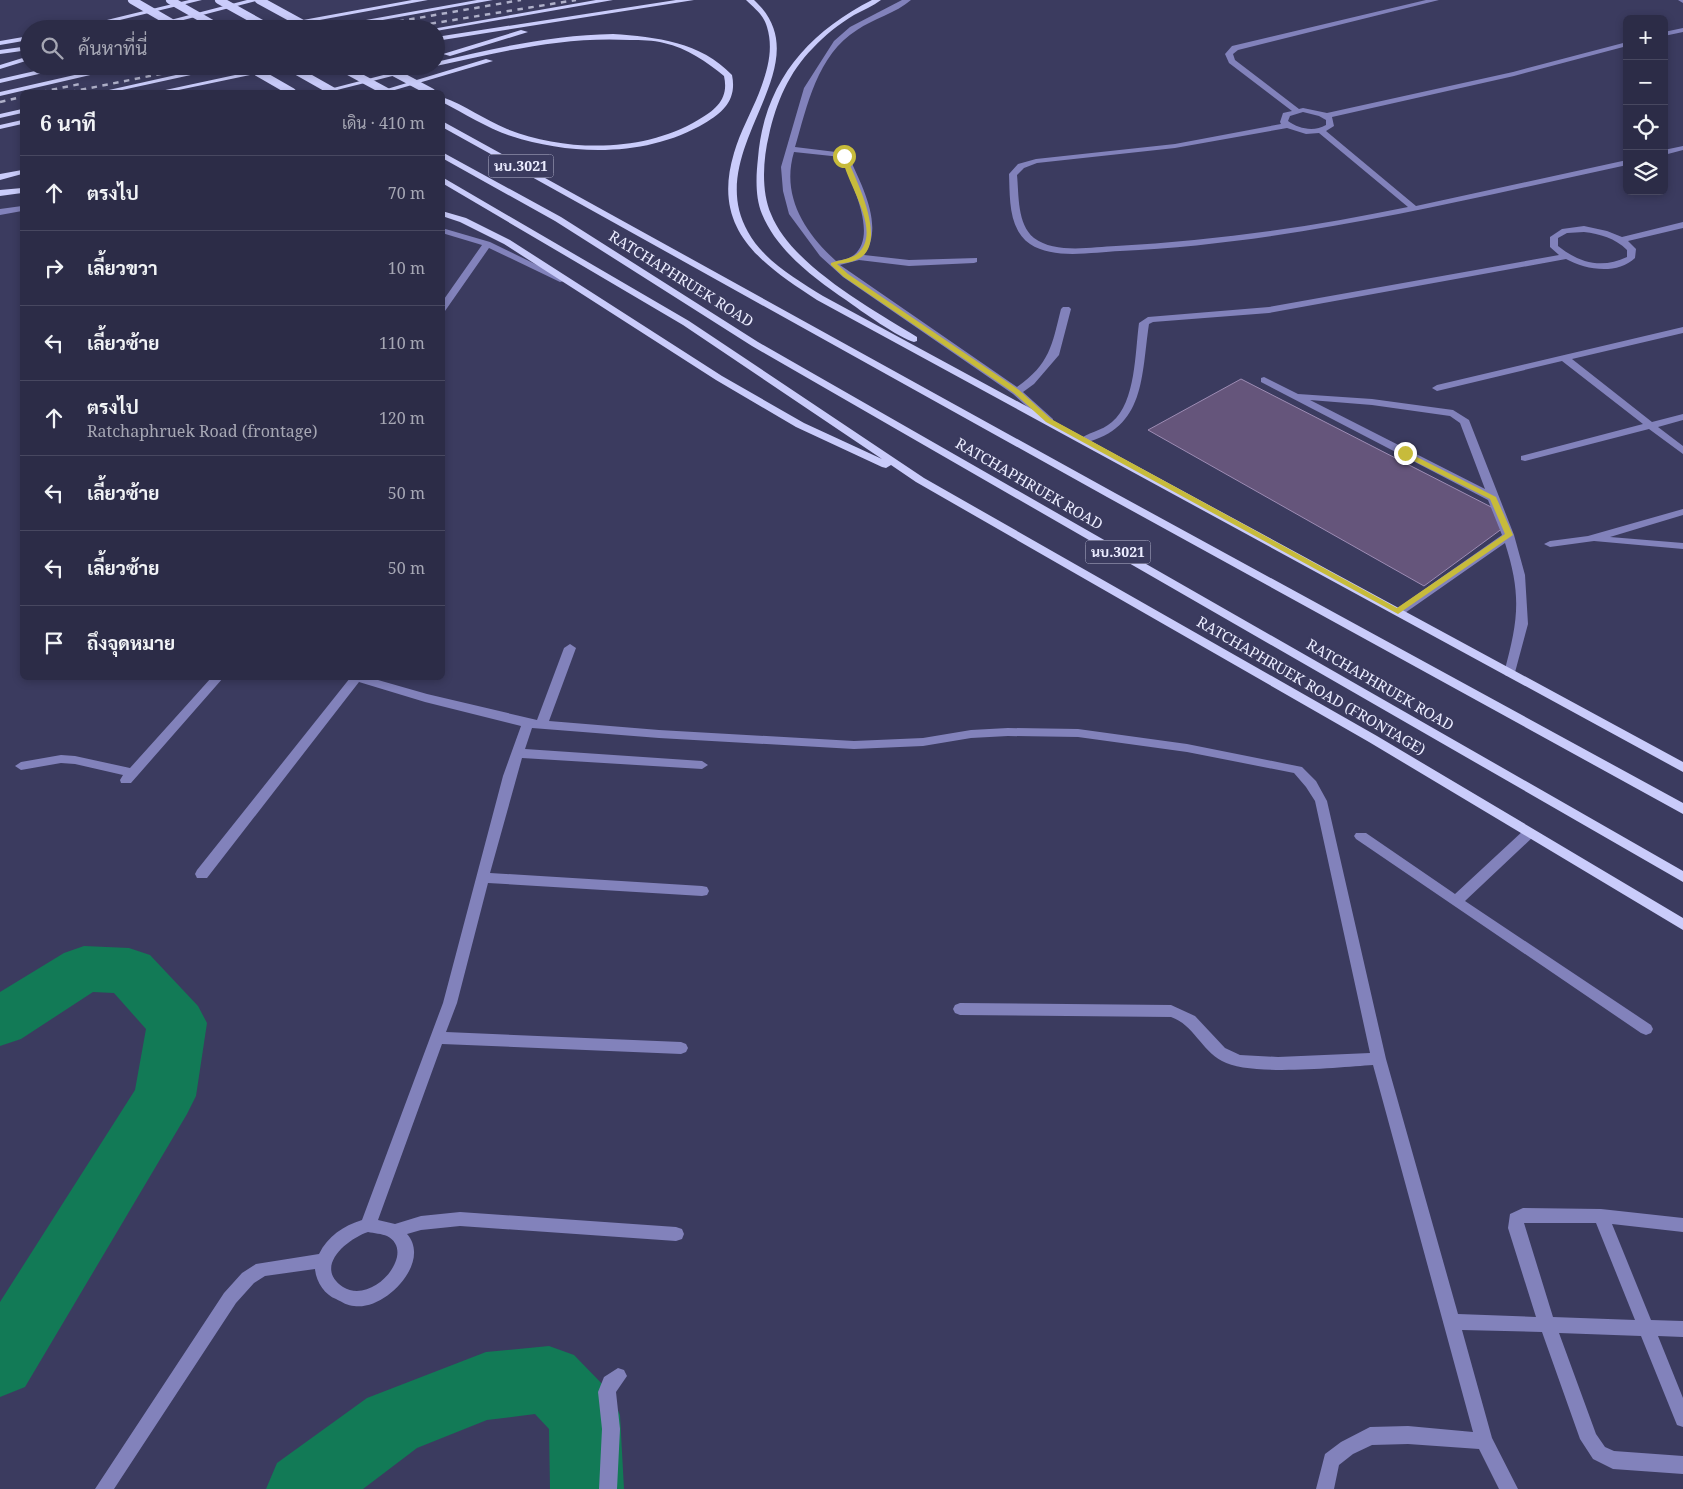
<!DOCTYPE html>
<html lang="th">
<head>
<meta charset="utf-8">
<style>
  body { margin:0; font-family:"Noto Serif",Sarabun,serif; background:#383852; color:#f1f3f6 }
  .controls { position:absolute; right:15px; top:15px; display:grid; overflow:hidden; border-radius:8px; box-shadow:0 2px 8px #0003 }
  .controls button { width:45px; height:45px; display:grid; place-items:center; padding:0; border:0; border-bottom:1px solid #484860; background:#2c2c47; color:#f1f3f6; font:25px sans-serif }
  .stop { position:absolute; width:15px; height:15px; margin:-11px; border:4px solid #c7bb3b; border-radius:50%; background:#fff }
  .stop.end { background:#c7bb3b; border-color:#fff; box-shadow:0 1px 5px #0008 }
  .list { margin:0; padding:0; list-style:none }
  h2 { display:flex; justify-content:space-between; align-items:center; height:65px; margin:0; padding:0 20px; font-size:21px }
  h2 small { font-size:16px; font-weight:400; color:#a6a7b4 }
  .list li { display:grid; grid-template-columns:32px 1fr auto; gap:15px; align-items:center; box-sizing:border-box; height:75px; padding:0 20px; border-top:1px solid #484860 }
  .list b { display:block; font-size:19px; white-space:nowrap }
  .list p { margin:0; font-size:16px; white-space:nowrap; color:#a6a7b4 }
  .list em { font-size:16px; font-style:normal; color:#a6a7b4 }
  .icon { flex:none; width:28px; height:28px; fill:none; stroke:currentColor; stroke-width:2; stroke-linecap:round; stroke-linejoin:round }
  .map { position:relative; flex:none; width:1683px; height:1489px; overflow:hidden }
  .search { position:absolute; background:#2c2c47; box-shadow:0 2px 8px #0003; left:20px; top:20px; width:425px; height:55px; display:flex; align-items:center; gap:12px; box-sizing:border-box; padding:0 18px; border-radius:28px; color:#a6a7b4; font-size:19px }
  .panel { position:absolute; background:#2c2c47; box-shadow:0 2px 8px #0003; left:20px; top:90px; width:425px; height:590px; border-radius:8px }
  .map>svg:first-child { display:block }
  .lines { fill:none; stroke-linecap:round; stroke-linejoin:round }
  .river { fill:#127a56; fill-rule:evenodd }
  .building { fill:#65557b; stroke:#9d8cb4 }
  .minor { fill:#8282bb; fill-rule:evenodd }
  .major { fill:#caccfb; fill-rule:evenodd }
  .rail { stroke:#afb0c9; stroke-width:2.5; stroke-dasharray:5.5 5.5; stroke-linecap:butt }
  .major-bridge { stroke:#caccfb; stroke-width:8 }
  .route { fill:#c7bb3b }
  .labels { text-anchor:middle; stroke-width:4.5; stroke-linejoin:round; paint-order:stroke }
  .shield { fill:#3b3b5f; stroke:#b6b7cf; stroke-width:1 }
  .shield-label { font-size:14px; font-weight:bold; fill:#ebecff }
  .street-label { font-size:15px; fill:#ebecff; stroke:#3b3b5f }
</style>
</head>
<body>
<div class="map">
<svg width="1683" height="1489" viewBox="0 0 1683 1489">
  <rect width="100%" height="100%" fill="#3b3b5f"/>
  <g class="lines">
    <!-- river -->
    <g class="river">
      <polygon points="84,946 129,948 150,955 198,1006 207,1023 196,1096 187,1114 25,1387 0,1397 0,1302 135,1090 146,1029 114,993 93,992 21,1039 0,1046 0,992 64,953"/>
      <polygon points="549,1346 574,1355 609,1391 620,1415 624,1489 550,1489 549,1429 535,1414 487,1420 417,1448 363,1489 266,1489 277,1463 367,1398 486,1352"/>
    </g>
  </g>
  <!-- building -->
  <polygon class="building" points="1241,379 1497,510 1503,528 1424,586 1148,430"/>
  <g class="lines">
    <!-- minor -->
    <g class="minor">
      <path d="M902,0H911C896,13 873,19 857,30C817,55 807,106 795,147L844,153L848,155C861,184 885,226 864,255L909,260L977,258V262L974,263L909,266L859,260L840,265L1017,387C1050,364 1052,345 1061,309L1063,307H1069L1071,309L1059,355L1034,384L1023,392L1053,419V423H1045L1013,394L843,277L820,256L789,214L783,191L781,167L804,88L834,41L850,27ZM794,152L841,157C850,180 879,235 854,255C849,259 842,260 836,261C804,232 781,195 794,152Z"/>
      <path d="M1426,0H1439L1238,50L1233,54L1235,60L1299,109L1303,108L1327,113L1513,72L1627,42V46L1514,76L1332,117L1334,126L1326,131L1416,206L1627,160V165C1459,201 1292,243 1120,251C1093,252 1054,260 1030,244C1008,229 1010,197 1009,174L1018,164L1036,159L1175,144L1281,124L1280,122L1283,113L1292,111L1229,63L1225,54L1232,46ZM1303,112L1319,116L1326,120V125C1314,132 1299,129 1288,121L1290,116ZM1287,128L1306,134L1319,133L1408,207C1311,227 1214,241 1116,246C1092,247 1055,254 1034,238C1017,224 1019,195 1017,175L1024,168L1037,163L1175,148Z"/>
      <polygon points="1678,0 1683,0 1683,3"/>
      <polygon points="1683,28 1683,32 1664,36 1664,32"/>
      <polygon points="1683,146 1683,150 1664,155 1664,150"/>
      <polygon points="22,206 22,211 0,215 0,209"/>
      <path d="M1683,222V228L1628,241L1636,249L1635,258C1617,275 1586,270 1566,259L1269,313L1153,322L1149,324C1141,376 1146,428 1084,443L1079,440C1086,433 1102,431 1112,422C1136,402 1135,352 1139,323L1148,317L1269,307L1559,255L1550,247V237L1562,229L1584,226L1607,231L1622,237ZM1584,232C1600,234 1615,238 1627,250V257C1602,269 1579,263 1558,246V238L1567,233Z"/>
      <polygon points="442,228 490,242 568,280 560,282 489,248 445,311 442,312 442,302 482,245 442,233"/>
      <polygon points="1683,327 1683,333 1572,359 1652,422 1683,414 1683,420 1658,427 1683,446 1683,454 1649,429 1525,461 1521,460 1521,456 1643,424 1562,361 1437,391 1432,388 1437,385"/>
      <path d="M1264,377L1298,394L1372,399L1453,410L1469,420L1514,535L1525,575L1528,624L1514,676H1506L1504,673C1518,621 1522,596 1505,543L1402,615L1398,616L1392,612L1502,535L1488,500L1261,382V378ZM1310,400L1372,405L1450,416L1460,423L1485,489Z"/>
      <polygon points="1683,509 1683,515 1610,537 1683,543 1683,549 1594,541 1550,547 1544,544 1550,541 1588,536"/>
      <path d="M570,644L576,648L549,721L659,730L854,741L923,738L971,730L1008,728L1078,729L1187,744L1302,767L1316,781L1327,801L1386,1059L1458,1314L1536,1317L1508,1228L1510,1214L1523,1208L1601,1209L1683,1218V1232L1612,1224L1651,1320L1683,1321V1337L1658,1336L1683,1398V1427L1677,1425L1641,1336L1559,1333L1596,1434L1605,1447L1614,1451L1683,1456V1474L1613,1469L1593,1459L1580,1439L1542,1332L1462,1330L1492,1438L1518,1489H1499L1479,1449L1408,1444L1372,1445L1353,1454L1339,1465L1334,1489H1316L1325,1454L1341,1442L1370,1427L1408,1426L1473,1432L1373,1065C1339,1067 1250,1077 1222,1061C1201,1050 1194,1025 1171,1017L960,1015L955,1013L953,1009L955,1005L960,1003L1171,1005L1195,1016L1225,1048L1240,1055L1278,1057L1370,1053L1315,801L1306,787L1294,773L1187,752L1078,737L1008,736L971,738L923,746L854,749L659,738L532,728L525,749L702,761L708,765L702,769L522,758L490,873L702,886L707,887L709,891L707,895L702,896L488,883L457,1003L446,1032L681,1042L686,1044L688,1048L686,1052L681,1054L442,1044L378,1220L395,1224L421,1216L460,1212L676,1227L682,1229L684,1234L682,1239L676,1241L460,1226L421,1230L407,1234C432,1262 385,1311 354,1306C348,1306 342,1302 336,1299C325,1295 316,1282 315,1269L265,1276L254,1283L236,1303L114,1489H95L224,1293L242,1273L256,1264L319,1254C328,1236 343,1226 362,1220L443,1003L503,776L521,726L425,702L359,682L207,878H197L195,874L197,870L350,678H371L427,694L537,720L564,648ZM1524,1223H1596L1635,1320L1553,1317ZM368,1232C374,1233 382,1234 387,1236C418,1252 373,1306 343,1287C313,1267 347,1239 368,1232Z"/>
      <polygon points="211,678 223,678 131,783 121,783 120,780 123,775 75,764 61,763 21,770 15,766 21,762 61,755 75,756 130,768"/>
      <polygon points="1529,828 1534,830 1536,833 1534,836 1465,901 1651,1025 1653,1029 1651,1033 1646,1035 1641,1033 1356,839 1354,836 1356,833 1366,833 1455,894 1524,830"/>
      <polygon points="618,1368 624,1370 627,1376 616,1392 620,1429 617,1489 599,1489 602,1429 598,1392 604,1377"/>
    </g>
    <!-- major -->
    <g class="major">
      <polygon points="189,0 202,0 83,29 70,29"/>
      <polygon points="247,0 260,0 149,29 136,29"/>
      <polygon points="412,0 428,0 271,29 254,29"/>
      <polygon points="477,0 493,0 333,29 316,29"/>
      <polygon points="596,0 613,0 436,31 436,29 432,29"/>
      <polygon points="676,0 694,0 436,41 436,37"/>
      <path d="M746,0H754C826,66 700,148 748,232C764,261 796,279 823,296L1683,762V772L817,300C760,263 711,229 734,153C740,132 751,113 759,93C767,72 774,50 767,27C764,15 754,8 746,0Z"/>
      <path d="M872,0H881C873,6 863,10 854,15C839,24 825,35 813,48C789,72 776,103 769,135C763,159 761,191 771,214C791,265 872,309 917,337V341L914,342C899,338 861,311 846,300C815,279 777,251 762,214C755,197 756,176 758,158C764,83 807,33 872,0Z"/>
      <polygon points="521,30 528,32 450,56 443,54"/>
      <path d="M613,34C656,37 701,42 732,75C737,99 724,112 705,123C648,157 573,156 511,136C487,128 465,114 442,102V97C465,105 485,120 507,129C566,152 643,153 698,120C717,109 729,98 724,76C707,62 687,48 664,43C653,40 641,40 630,40C564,36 500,52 436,66V62C495,48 553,35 613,34Z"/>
      <polygon points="29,36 29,40 0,45 0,41"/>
      <polygon points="29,46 29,50 0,54 0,50"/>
      <polygon points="29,56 29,60 0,69 0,65"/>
      <polygon points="486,59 493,61 388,92 377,92"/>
      <polygon points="57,66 73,66 0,83 0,79"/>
      <polygon points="114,66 129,66 0,96 0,92"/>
      <polygon points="216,66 232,66 113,92 100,92"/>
      <polygon points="277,66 293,66 169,92 156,92"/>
      <polygon points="418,66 432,66 329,92 318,92"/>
      <polygon points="22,109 22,113 0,118 0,114"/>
      <polygon points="22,120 22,124 0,129 0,125"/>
      <polygon points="442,121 1115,493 1683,803 1683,814 1107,497 442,127"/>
      <polygon points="442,152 561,217 758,342 1683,871 1683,882 752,346 555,221 442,158"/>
      <polygon points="22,170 22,174 0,180 0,174"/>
      <polygon points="442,177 689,321 924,478 1377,736 1683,918 1683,930 1369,742 916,482 891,465 886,468 882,467 796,427 716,380 504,244 460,222 442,216 442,211 466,218 510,240 722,376 804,423 882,459 683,325 442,183"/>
      <polygon points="22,188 22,193 0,196 0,190"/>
    </g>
    <!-- rail -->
    <g class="rail">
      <polyline points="355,29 521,0"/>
      <polyline points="398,29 576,0"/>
      <polyline points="41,92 80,84"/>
      <polyline points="70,92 200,66"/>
      <polyline points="0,102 22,97"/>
    </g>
    <!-- major-bridge -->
    <g class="major-bridge">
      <polyline points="132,0 182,29"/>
      <polyline points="170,0 221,29"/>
      <polyline points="219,0 271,29"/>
      <polyline points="259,0 312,29"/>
      <polyline points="247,66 292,92"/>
      <polyline points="288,66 334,92"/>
      <polyline points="339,66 387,92"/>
      <polyline points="382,66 431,92"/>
    </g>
  </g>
  <!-- route -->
  <path class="route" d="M842,154L846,156C855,178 888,240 860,258C854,262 844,263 837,264L848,274L1019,390L1051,419L1397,608L1505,534L1490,499L1402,455V452H1407L1496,497L1513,535L1398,614L1046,422L1014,393L844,277L831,265V263C839,260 851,259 857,254C885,231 843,180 842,154Z"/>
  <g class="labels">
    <!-- shield labels -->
    <g class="shield">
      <rect x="488.5" y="154.5" width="65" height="23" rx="4"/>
      <rect x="1085.5" y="540.5" width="65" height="23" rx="4"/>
    </g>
    <g class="shield-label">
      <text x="521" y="171">นบ.3021</text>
      <text x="1118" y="557">นบ.3021</text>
    </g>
    <!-- street labels -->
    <g class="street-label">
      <text transform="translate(681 279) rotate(32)" y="5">RATCHAPHRUEK ROAD</text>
      <text transform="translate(1029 484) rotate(30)" y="5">RATCHAPHRUEK ROAD</text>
      <text transform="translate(1380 685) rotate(30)" y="5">RATCHAPHRUEK ROAD</text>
      <text transform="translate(1311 686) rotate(30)" y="5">RATCHAPHRUEK ROAD (FRONTAGE)</text>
    </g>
  </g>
</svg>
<div class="controls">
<button>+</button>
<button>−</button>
<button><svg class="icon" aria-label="locate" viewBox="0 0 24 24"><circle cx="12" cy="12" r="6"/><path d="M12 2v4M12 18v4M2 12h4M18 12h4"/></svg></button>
<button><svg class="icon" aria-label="layers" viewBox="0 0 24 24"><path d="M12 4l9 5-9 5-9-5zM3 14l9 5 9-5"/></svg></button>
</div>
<div class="stop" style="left:844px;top:156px"></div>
<div class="stop end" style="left:1405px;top:453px"></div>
<div class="search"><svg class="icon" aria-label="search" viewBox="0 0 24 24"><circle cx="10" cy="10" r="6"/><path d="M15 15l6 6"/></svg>ค้นหาที่นี่</div>
<section class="panel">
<h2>6 นาที<small>เดิน · 410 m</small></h2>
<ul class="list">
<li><svg class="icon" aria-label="ahead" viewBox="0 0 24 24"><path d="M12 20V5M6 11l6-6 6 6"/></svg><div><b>ตรงไป</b></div><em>70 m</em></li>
<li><svg class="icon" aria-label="right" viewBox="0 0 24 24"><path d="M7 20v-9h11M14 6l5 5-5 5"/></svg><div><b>เลี้ยวขวา</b></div><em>10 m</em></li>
<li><svg class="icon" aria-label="left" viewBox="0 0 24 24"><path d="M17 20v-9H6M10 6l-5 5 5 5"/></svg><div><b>เลี้ยวซ้าย</b></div><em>110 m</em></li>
<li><svg class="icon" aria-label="ahead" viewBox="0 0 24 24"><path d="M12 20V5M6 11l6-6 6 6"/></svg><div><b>ตรงไป</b><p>Ratchaphruek Road (frontage)</p></div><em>120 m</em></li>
<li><svg class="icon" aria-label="left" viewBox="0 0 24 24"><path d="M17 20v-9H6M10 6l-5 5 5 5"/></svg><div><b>เลี้ยวซ้าย</b></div><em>50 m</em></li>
<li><svg class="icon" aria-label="left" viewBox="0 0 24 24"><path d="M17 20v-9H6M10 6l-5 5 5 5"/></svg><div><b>เลี้ยวซ้าย</b></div><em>50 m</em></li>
<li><svg class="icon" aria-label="arrive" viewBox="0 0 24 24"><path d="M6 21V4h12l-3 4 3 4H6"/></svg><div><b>ถึงจุดหมาย</b></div></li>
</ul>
</section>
</div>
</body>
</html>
